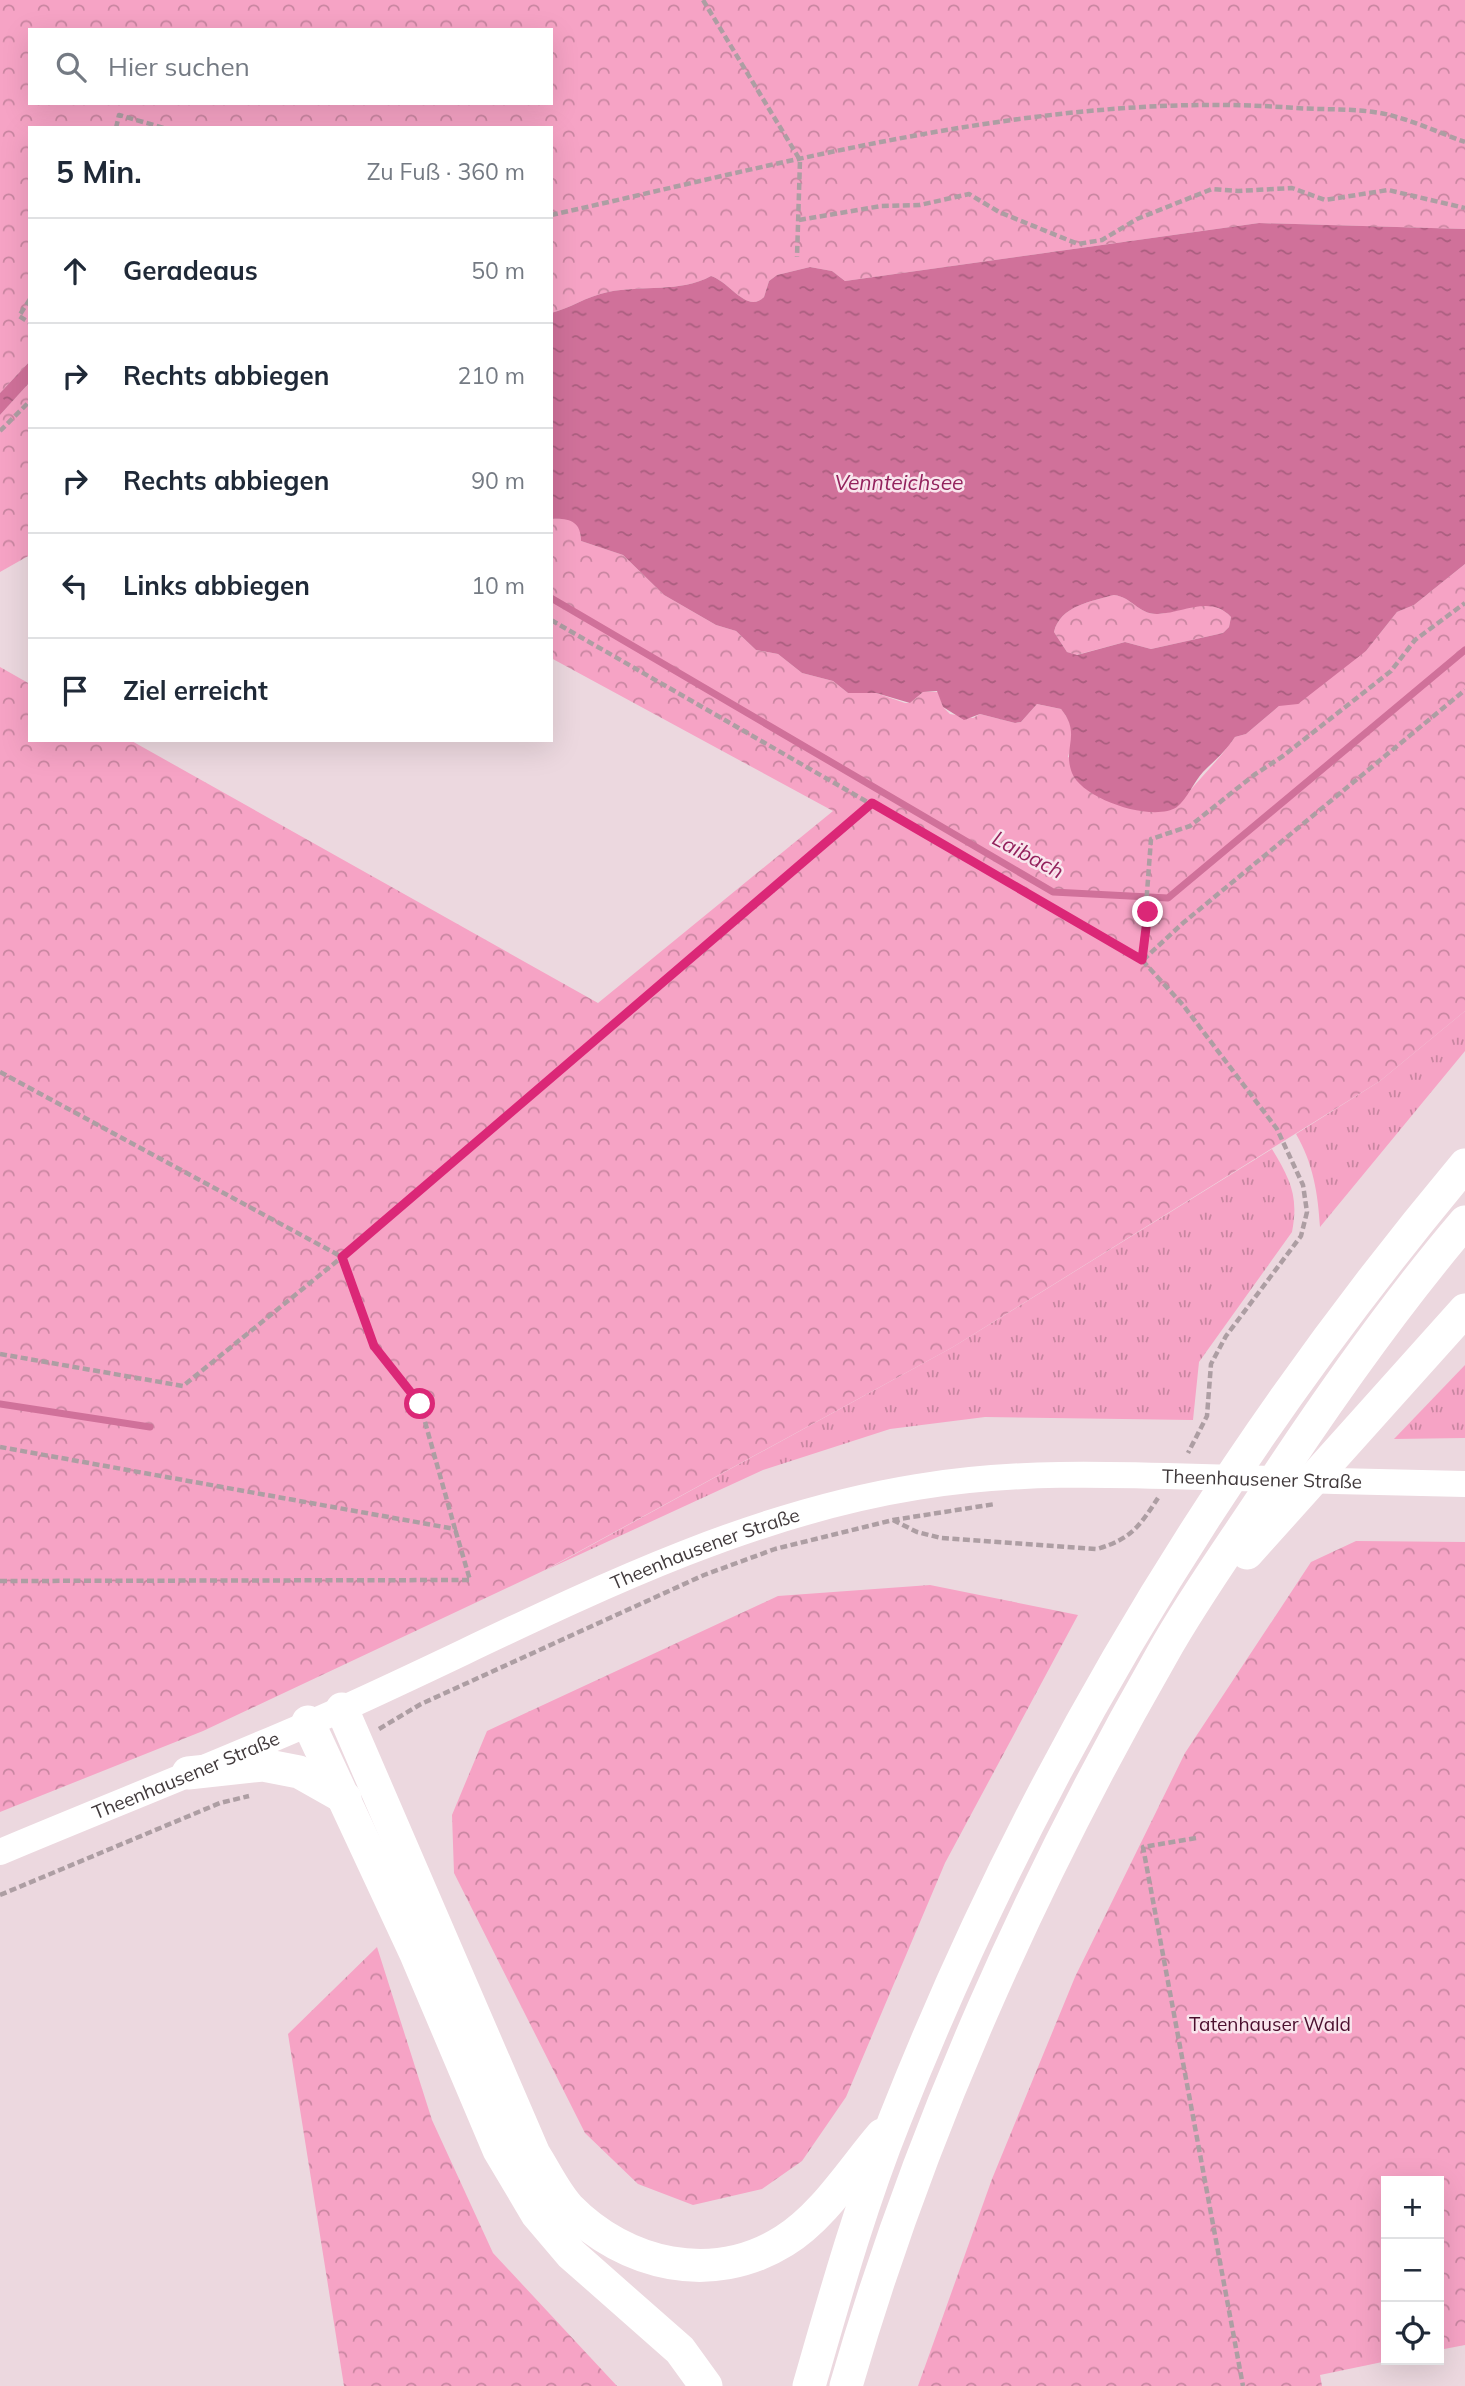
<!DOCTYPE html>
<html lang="de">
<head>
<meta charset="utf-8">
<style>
  body { margin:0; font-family:Mulish,sans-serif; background:#f6f6f7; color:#1f2937 }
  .controls { position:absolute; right:21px; bottom:21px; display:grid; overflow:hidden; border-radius:0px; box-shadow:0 7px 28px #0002 }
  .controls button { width:63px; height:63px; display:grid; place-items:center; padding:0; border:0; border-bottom:2px solid #e0e1e3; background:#fff; color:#1f2937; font:35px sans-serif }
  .stop { position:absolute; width:21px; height:21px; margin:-16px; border:5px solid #db2777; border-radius:50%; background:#fff }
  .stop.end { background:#db2777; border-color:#fff; box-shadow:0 2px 7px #0008 }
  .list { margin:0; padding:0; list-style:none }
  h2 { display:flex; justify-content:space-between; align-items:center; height:91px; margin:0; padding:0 28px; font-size:30px }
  h2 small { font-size:23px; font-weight:400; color:#747a83 }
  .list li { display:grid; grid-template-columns:46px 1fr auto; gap:21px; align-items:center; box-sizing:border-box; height:105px; padding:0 28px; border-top:2px solid #e0e1e3 }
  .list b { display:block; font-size:26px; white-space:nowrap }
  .list em { font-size:23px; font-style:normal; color:#747a83 }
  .icon { flex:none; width:38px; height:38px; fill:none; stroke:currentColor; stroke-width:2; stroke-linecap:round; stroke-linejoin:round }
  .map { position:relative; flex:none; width:1465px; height:2386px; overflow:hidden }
  .search { position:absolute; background:#fff; box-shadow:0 7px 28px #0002; left:28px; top:28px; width:525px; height:77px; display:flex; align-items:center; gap:18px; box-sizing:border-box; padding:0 24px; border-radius:0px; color:#747a83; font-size:26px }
  .panel { position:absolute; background:#fff; box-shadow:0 7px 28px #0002; left:28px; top:126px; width:525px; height:616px; border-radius:0px }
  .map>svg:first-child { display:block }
  .grass { fill:url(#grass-tufts) }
  .forest { fill:url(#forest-crowns); fill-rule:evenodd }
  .water { fill:url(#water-ripples); fill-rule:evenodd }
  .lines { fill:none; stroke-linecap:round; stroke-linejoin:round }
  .stream { stroke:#d0719a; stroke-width:7 }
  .path { stroke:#ad9ea3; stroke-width:4.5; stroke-dasharray:7 3.5; stroke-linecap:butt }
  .secondary { stroke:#fff; stroke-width:26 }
  .highway { stroke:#fff; stroke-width:33 }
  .route { stroke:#db2777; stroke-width:9 }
  .labels { text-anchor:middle; stroke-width:5; stroke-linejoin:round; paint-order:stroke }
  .street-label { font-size:19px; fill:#413a3c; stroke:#f9e5ed }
  .park-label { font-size:19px; fill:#4b0f2e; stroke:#f9e5ed }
  .water-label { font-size:21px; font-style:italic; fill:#93225d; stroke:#f9e5ed }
</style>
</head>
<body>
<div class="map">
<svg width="1465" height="2386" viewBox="0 0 1465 2386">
  <defs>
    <pattern id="grass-tufts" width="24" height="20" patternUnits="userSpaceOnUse" patternTransform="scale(1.75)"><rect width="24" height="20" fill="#f6a3c5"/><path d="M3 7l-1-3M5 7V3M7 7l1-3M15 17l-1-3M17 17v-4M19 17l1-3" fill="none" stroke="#c986a1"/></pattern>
    <pattern id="forest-crowns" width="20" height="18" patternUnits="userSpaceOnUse" patternTransform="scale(1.75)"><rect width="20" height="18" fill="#f6a3c5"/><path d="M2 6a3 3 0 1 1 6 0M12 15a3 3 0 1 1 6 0" fill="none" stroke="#c986a1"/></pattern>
    <pattern id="water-ripples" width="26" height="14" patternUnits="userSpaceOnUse" patternTransform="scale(1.75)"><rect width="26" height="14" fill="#d0719a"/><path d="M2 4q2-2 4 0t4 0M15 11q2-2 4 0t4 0" fill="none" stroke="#aa5e7f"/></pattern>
  </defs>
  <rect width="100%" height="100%" fill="#ecd8df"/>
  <!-- grass -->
  <g class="grass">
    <path d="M1465,1011V1051L1320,1227C1318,1193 1313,1163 1296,1134L1380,1081Z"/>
    <path d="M1272,1149C1290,1179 1299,1196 1292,1232L1199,1362L1193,1420L985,1417L890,1429L763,1470L546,1570L953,1347Z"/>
    <polygon points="1465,1365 1465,1438 1394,1439"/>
  </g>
  <!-- forest -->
  <g class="forest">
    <path d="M0,0H1465V229L1259,223L845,281L832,271L810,267L777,275L769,281L764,297C747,314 730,282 711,276C680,293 642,285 608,292C587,296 569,309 551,313V128H30V361L0,393ZM30,30H551V103H30Z"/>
    <polygon points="30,382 30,555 0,572 0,415"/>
    <path d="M566,518C578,523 581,528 581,541L623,555L664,595L716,625L736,631L756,650L778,654L802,673L833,681L848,693H876L905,703H910L923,692H938L943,707L950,714L973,718L980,714L1015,723L1021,722L1037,704L1061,709C1074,725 1074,737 1068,757L1177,807C1195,782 1218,762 1235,737L1246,734L1279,706L1366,651L1397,612L1414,605L1465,564V1011L1380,1081L953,1347L545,1570L203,1731L0,1812V667L30,684V740H130L598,1003L833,811L551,658V519Z"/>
    <path d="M1114,595C1132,597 1139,615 1158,614C1184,612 1210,595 1231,617L1229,627L1223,633L1151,649L1125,642L1076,655L1067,652L1054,632C1060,606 1092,601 1114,595Z"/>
    <polygon points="1356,1541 1465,1542 1465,2345 1439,2350 1439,2181 1386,2181 1386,2360 1392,2360 1320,2375 1322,2386 918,2386 992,2179 1075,1977 1185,1753 1311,1562"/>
    <polygon points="930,1585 1078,1615 945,1863 846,2097 802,2161 762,2189 693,2205 638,2184 585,2133 454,1873 452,1815 487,1731 778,1596"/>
    <polygon points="377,1947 432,2120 493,2253 617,2386 344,2386 288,2034"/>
  </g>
  <!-- water -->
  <g class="water">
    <path d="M1259,223L1465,229V564L1414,605L1397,612L1366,651L1298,704L1279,706L1246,734L1235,737C1225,752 1215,760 1203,772C1194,782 1187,799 1177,807C1153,823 1082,799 1072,773C1062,747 1082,735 1061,709L1037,704L1021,722L1015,723L980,714L964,720L943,707L937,691L923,692L910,703L876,693H848L833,681L802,673L778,654L756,650L736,631L716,625L664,595L623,555L581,541C581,521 569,518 551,519V313C569,309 587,296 608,292C642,285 680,293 711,276C730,282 747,314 764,297L769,281L777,275L810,267L832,271L845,281ZM1114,595C1132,597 1139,615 1158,614C1184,613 1210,595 1231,617L1229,627L1223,633L1151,649L1125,642L1077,655L1067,652L1054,632C1060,606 1092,601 1114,595Z"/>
    <polygon points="30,361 30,382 0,415 0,393"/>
  </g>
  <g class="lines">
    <!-- stream -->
    <g class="stream">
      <polyline points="551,598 1053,892 1168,898 1465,650"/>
      <polyline points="0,1404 150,1427"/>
    </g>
    <!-- path -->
    <g class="path">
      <polyline points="703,0 800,160 797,257"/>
      <polyline points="116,128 119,115 164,128"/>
      <path d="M551,215C791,162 1049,89 1296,108C1326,110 1361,108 1390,115C1416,122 1440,133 1465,142"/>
      <polyline points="799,220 881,206 920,205 969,194 999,212 1078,244 1102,240 1137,219 1212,189 1238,191 1292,188 1325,200 1388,190 1465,208"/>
      <polyline points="30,299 19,316 30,323"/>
      <polyline points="0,431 30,401"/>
      <polyline points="551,620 1142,960 1183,1005 1277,1129 1303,1185 1307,1212 1301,1236 1226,1336 1211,1364 1207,1416 1188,1453"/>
      <polyline points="1142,960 1151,839 1190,826 1254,775 1283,756 1391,671 1415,640 1465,603"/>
      <polyline points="1143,960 1183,923 1465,690"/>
      <polyline points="0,1072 342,1257 871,803"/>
      <polyline points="0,1354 183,1386 342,1257 375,1346 420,1404 455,1529 0,1447"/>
      <path d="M893,1520L917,1532L941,1538L1097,1549C1131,1539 1139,1527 1158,1498"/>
      <polyline points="0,1581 470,1580 455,1529"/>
      <polyline points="379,1729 421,1704 704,1575 775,1549 893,1520 995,1504"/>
      <polyline points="1196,1838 1143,1847 1243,2386"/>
      <polyline points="0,1895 220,1803 249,1796"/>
    </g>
    <!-- secondary -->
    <path class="secondary" id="s1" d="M0,1852C114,1804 230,1759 342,1709C529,1625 712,1520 917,1487C1012,1471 1107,1474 1202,1477C1290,1480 1377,1482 1465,1484"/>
    <!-- highway -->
    <g class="highway">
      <polyline points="1247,1553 1465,1310"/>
      <path d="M342,1709L534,2154C545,2171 555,2193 569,2208C625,2265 712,2286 784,2241C823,2217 852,2170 882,2135"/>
      <polyline points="308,1722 416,1954 499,2150 537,2214 571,2254 680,2350 706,2386"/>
      <polyline points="188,1773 263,1765 299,1772 345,1798"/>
      <path d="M809,2386C835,2296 860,2206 895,2119C1033,1769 1224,1453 1465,1165"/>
      <path d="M846,2386C919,2133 1032,1881 1163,1653C1191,1603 1225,1555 1257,1507C1321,1409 1389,1311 1465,1222"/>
    </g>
  </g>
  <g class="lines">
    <!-- route -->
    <polyline class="route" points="420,1404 374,1346 342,1257 872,803 1142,960 1148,912"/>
  </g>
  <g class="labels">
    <!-- street labels -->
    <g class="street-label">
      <text dy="7" stroke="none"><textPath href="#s1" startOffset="1335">Theenhausener Straße</textPath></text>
      <text dy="7" stroke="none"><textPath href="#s1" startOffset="768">Theenhausener Straße</textPath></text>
      <text dy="7" stroke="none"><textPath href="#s1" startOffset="201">Theenhausener Straße</textPath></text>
    </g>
    <!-- park labels -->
    <g class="park-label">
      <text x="1270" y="2031">Tatenhauser Wald</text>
    </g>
    <!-- water labels -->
    <g class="water-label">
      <text x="899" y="490">Vennteichsee</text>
      <text transform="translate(1028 855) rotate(28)" y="7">Laibach</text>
    </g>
  </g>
</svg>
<div class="controls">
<button>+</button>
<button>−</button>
<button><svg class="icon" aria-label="locate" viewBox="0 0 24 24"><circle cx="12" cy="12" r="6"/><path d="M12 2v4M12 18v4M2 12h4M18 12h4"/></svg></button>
</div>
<div class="stop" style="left:420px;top:1404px"></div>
<div class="stop end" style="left:1148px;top:912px"></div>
<div class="search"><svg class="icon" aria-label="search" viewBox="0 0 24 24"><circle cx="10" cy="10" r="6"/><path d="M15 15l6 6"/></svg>Hier suchen</div>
<section class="panel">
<h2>5 Min.<small>Zu Fuß · 360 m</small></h2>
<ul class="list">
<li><svg class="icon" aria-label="ahead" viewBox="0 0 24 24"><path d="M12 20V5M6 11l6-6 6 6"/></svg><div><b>Geradeaus</b></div><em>50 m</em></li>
<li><svg class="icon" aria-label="right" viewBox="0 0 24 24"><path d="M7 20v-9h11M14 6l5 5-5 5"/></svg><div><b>Rechts abbiegen</b></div><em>210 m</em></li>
<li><svg class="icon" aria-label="right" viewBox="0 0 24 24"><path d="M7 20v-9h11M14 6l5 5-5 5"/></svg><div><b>Rechts abbiegen</b></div><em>90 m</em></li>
<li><svg class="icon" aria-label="left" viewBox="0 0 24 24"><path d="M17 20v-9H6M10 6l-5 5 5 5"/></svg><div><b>Links abbiegen</b></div><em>10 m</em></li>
<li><svg class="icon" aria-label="arrive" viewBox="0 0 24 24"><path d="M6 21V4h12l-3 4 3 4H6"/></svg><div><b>Ziel erreicht</b></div></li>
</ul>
</section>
</div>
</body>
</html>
